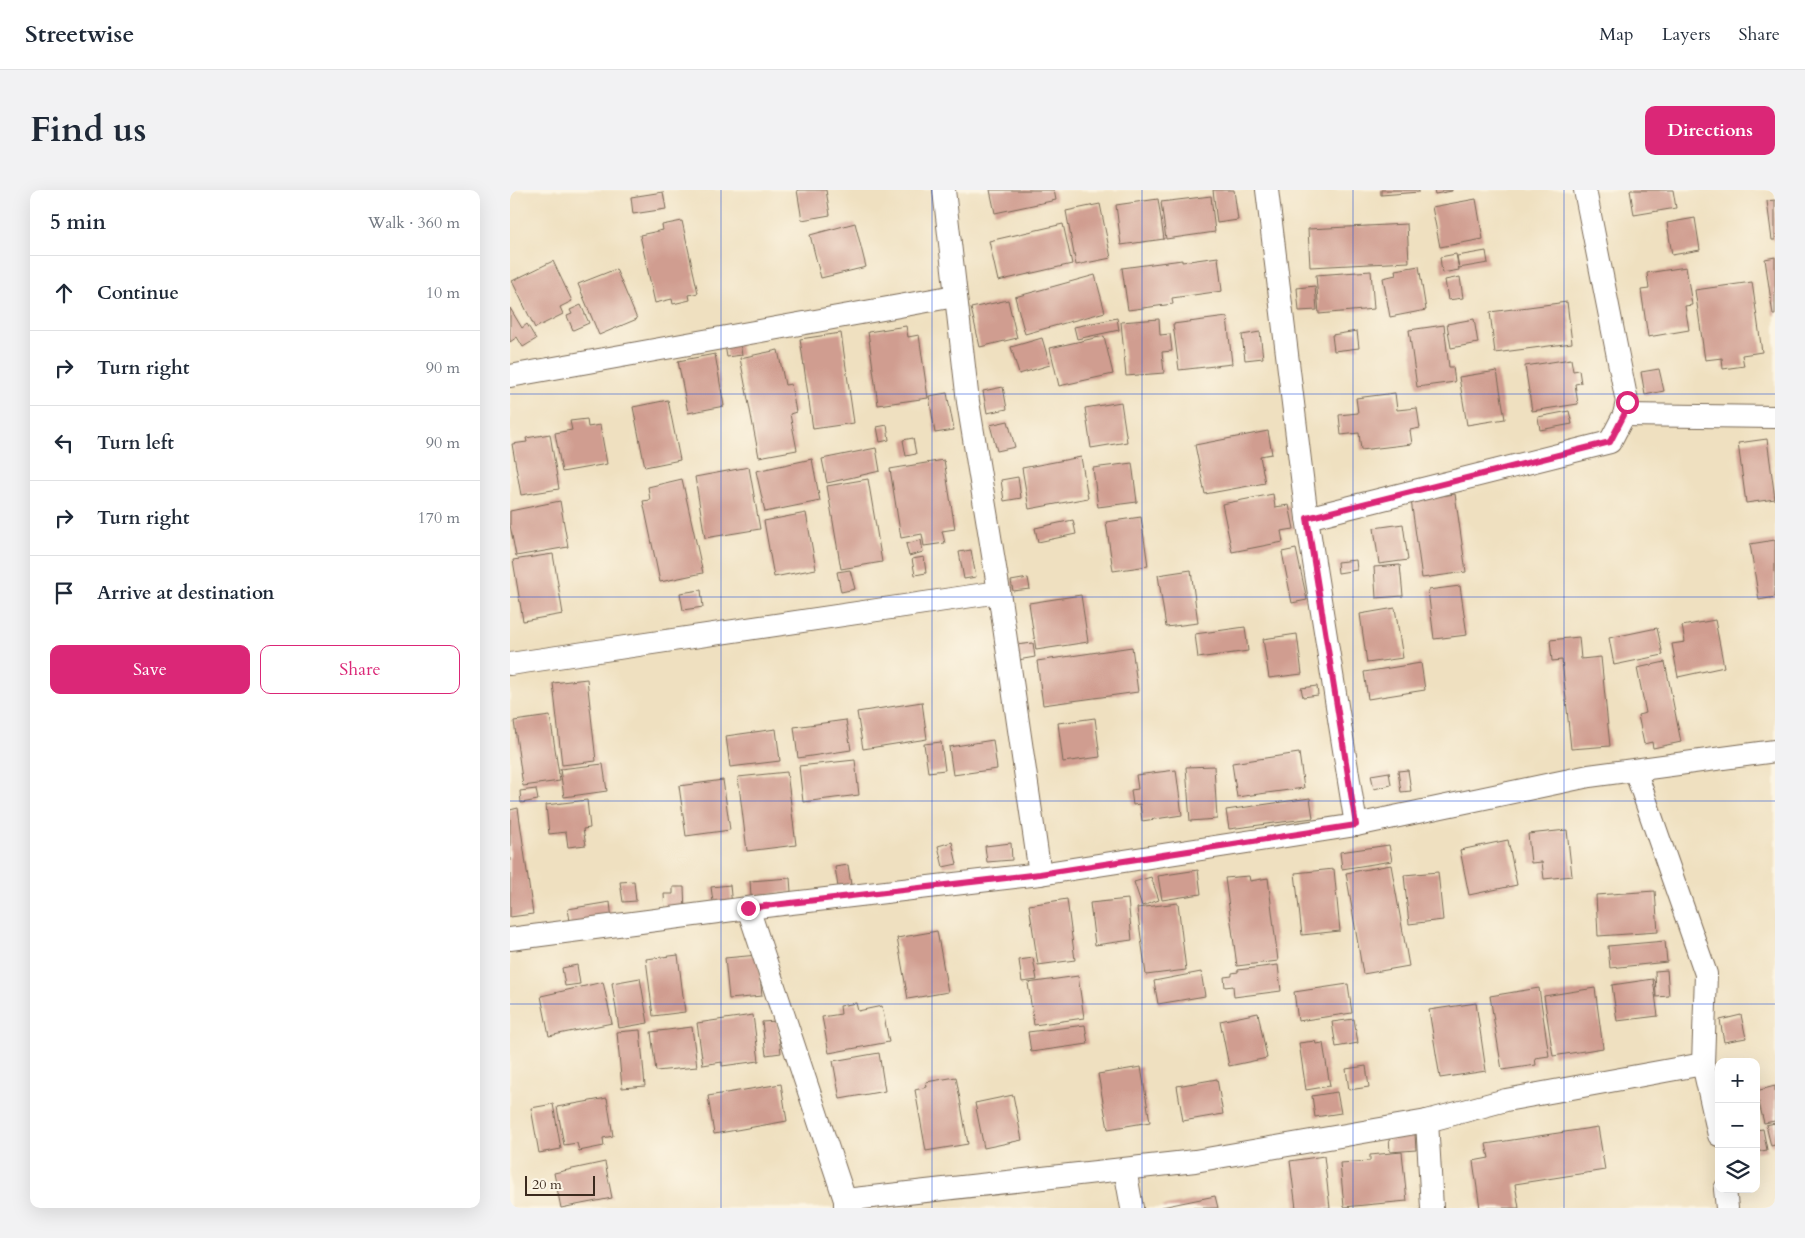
<!DOCTYPE html>
<html lang="en">
<head>
<meta charset="utf-8">
<style>
  body { margin:0; font-family:Cardo,serif; background:#f2f2f3; color:#1f2937 }
  .controls { position:absolute; right:15px; bottom:15px; display:grid; overflow:hidden; border-radius:10px; box-shadow:0 5px 20px #0002 }
  .controls button { width:45px; height:45px; display:grid; place-items:center; padding:0; border:0; border-bottom:1px solid #e0e1e3; background:#fff; color:#1f2937; font:25px sans-serif }
  .scale { position:absolute; left:15px; bottom:12px; width:70px; box-sizing:border-box; padding-left:5px; border:2px solid #3b2a1e; border-top:0; font-size:14px; line-height:18px; white-space:nowrap; color:#3b2a1e; -webkit-text-stroke:4px #fcf5e5; paint-order:stroke }
  .stop { position:absolute; width:15px; height:15px; margin:-11px; border:4px solid #db2777; border-radius:50%; background:#fff }
  .stop.end { background:#db2777; border-color:#fff; box-shadow:0 1px 5px #0008 }
  .list { margin:0; padding:0; list-style:none }
  h2 { display:flex; justify-content:space-between; align-items:center; height:65px; margin:0; padding:0 20px; font-size:21px }
  h2 small { font-size:16px; font-weight:400; color:#747a83 }
  .list li { display:grid; grid-template-columns:32px 1fr auto; gap:15px; align-items:center; box-sizing:border-box; height:75px; padding:0 20px; border-top:1px solid #e0e1e3 }
  .list b { display:block; font-size:19px; white-space:nowrap }
  .list em { font-size:16px; font-style:normal; color:#747a83 }
  .actions { display:flex; gap:10px; padding:15px 20px }
  .actions a { flex:1; padding:11px 0; border:1px solid #db2777; border-radius:10px; text-align:center; font-size:18px; color:#db2777 }
  .actions .main { background:#db2777; color:#fff }
  .icon { flex:none; width:28px; height:28px; fill:none; stroke:currentColor; stroke-width:2; stroke-linecap:round; stroke-linejoin:round }
  .map { position:relative; flex:none; width:1265px; height:1018px; overflow:hidden; border-radius:10px }
  header { display:flex; align-items:center; gap:30px; box-sizing:border-box; height:70px; padding:0 25px; background:#fff; border-bottom:1px solid #e0e1e3 }
  header strong { font-size:24px }
  nav { display:flex; gap:28px; margin-inline-start:auto; font-size:18px }
  .intro { display:flex; align-items:center; justify-content:space-between; box-sizing:border-box; height:120px; padding:0 30px }
  h1 { margin:0; font-size:35px }
  .button { padding:12px 22px; border-radius:10px; background:#db2777; color:#fff; font-size:18px; font-weight:700 }
  main { display:flex; gap:30px; padding:0 30px }
  aside { flex:1; background:#fff; border-radius:10px; box-shadow:0 5px 20px #0002 }
  .map>svg:first-child { display:block }
  .building { fill:#d09d90 }
  .lines { fill:none; stroke-linecap:round; stroke-linejoin:round }
  .street-casing { stroke:#7a6a57; stroke-width:24 }
  .street { stroke:#fff; stroke-width:22 }
  .route { stroke:#db2777; stroke-width:6 }
  .grid { fill:none; stroke:#1d4ed8; stroke-width:1; stroke-opacity:0.55 }
</style>
</head>
<body>
<header>
<strong>Streetwise</strong>
<nav><a>Map</a><a>Layers</a><a>Share</a></nav>
</header>
<div class="intro"><h1>Find us</h1><a class="button">Directions</a></div>
<main>
<aside>
<h2>5 min<small>Walk · 360 m</small></h2>
<ul class="list">
<li><svg class="icon" aria-label="ahead" viewBox="0 0 24 24"><path d="M12 20V5M6 11l6-6 6 6"/></svg><div><b>Continue</b></div><em>10 m</em></li>
<li><svg class="icon" aria-label="right" viewBox="0 0 24 24"><path d="M7 20v-9h11M14 6l5 5-5 5"/></svg><div><b>Turn right</b></div><em>90 m</em></li>
<li><svg class="icon" aria-label="left" viewBox="0 0 24 24"><path d="M17 20v-9H6M10 6l-5 5 5 5"/></svg><div><b>Turn left</b></div><em>90 m</em></li>
<li><svg class="icon" aria-label="right" viewBox="0 0 24 24"><path d="M7 20v-9h11M14 6l5 5-5 5"/></svg><div><b>Turn right</b></div><em>170 m</em></li>
<li><svg class="icon" aria-label="arrive" viewBox="0 0 24 24"><path d="M6 21V4h12l-3 4 3 4H6"/></svg><div><b>Arrive at destination</b></div></li>
</ul>
<div class="actions"><a class="main">Save</a><a>Share</a></div>
</aside>
<div class="map">
<svg width="1265" height="1018" viewBox="0 0 1265 1018">
  <rect width="100%" height="100%" fill="#fcf5e5"/>
  <filter id="ink" filterUnits="userSpaceOnUse"><feTurbulence type="fractalNoise" baseFrequency=".02" numOctaves="2"/><feDisplacementMap in="SourceGraphic" scale="10" xChannelSelector="R" yChannelSelector="G"/><feConvolveMatrix kernelMatrix="1 2 1 2 8 2 1 2 1" color-interpolation-filters="sRGB"/></filter>
  <filter id="wash" filterUnits="userSpaceOnUse"><feTurbulence type="fractalNoise" baseFrequency=".0096" numOctaves="4" result="noise"/><feDisplacementMap in="SourceGraphic" scale="20" xChannelSelector="R" yChannelSelector="G"/><feGaussianBlur stdDeviation="1.12" result="paint"/><feColorMatrix in="noise" values="0 0 0 0 0 0 0 0 0 0 0 0 0 0 0 0 0 1.4 0 .05"/><feComposite in="paint" operator="in"/></filter>
  <g filter="url(#wash)">
    <rect width="100%" height="100%" fill="#efe0c0"/>
    <g id="blocks">
      <!-- building -->
      <g class="building">
        <polygon points="287,0 316,0 320,25 292,30"/>
        <polygon points="480,0 544,0 546,10 485,23"/>
        <polygon points="703,0 724,0 728,30 707,33"/>
        <polygon points="871,0 909,0 909,2 871,5"/>
        <polygon points="924,0 942,0 942,1 925,4"/>
        <polygon points="1120,0 1163,0 1166,18 1124,25"/>
        <polygon points="153,2 156,19 123,24 121,7"/>
        <polygon points="701,6 705,42 656,49 651,12"/>
        <polygon points="648,9 654,49 611,55 606,15"/>
        <polygon points="966,9 973,49 930,57 922,17"/>
        <polygon points="1265,10 1265,50 1262,50 1257,11"/>
        <polygon points="590,14 601,68 566,75 556,21"/>
        <polygon points="1185,28 1190,60 1162,65 1157,33"/>
        <polygon points="172,31 188,103 179,105 180,110 163,114 162,109 145,113 130,45 153,40 152,35"/>
        <polygon points="345,33 356,77 311,88 300,45"/>
        <polygon points="553,34 562,74 488,91 479,51"/>
        <polygon points="897,34 899,72 800,77 798,39"/>
        <polygon points="976,61 978,73 949,78 947,66"/>
        <polygon points="946,64 949,80 932,83 930,67"/>
        <polygon points="708,67 712,101 662,108 663,114 618,120 612,78 672,70 672,72"/>
        <polygon points="1265,67 1265,125 1263,125 1255,69"/>
        <polygon points="43,71 62,111 50,117 53,124 25,138 2,91"/>
        <polygon points="909,76 916,120 880,127 873,88 886,85 885,80"/>
        <polygon points="1176,77 1182,115 1175,116 1179,140 1138,147 1131,100 1139,99 1137,83"/>
        <polygon points="106,79 127,129 89,145 68,94"/>
        <polygon points="861,81 864,119 809,124 806,85"/>
        <polygon points="585,85 595,122 515,144 505,107"/>
        <polygon points="950,87 953,108 938,110 935,90"/>
        <polygon points="1242,92 1252,162 1232,165 1234,176 1213,179 1212,168 1195,170 1185,100"/>
        <polygon points="805,96 807,120 789,121 787,98"/>
        <polygon points="498,110 507,148 470,157 461,118"/>
        <polygon points="1057,112 1062,153 985,163 980,122"/>
        <polygon points="71,115 79,133 63,140 57,126 62,124 60,120"/>
        <polygon points="0,118 12,138 17,134 26,149 13,157 7,147 0,152"/>
        <polygon points="717,127 722,174 669,180 663,134"/>
        <polygon points="607,128 609,140 567,149 564,137"/>
        <polygon points="649,129 650,145 660,144 662,161 652,162 654,183 616,186 611,132"/>
        <polygon points="964,129 968,153 941,158 937,134"/>
        <polygon points="934,135 939,177 943,177 945,192 907,197 899,140"/>
        <polygon points="396,136 398,147 409,145 418,208 368,215 358,142"/>
        <polygon points="847,141 849,158 824,161 822,145"/>
        <polygon points="750,142 753,168 735,170 732,145"/>
        <polygon points="331,143 344,233 303,239 290,149"/>
        <polygon points="594,146 603,184 549,196 540,158"/>
        <polygon points="532,148 540,175 509,184 501,157"/>
        <polygon points="230,153 232,165 217,167 215,155"/>
        <polygon points="268,160 275,195 281,194 286,222 280,224 287,260 249,267 230,168"/>
        <polygon points="205,164 214,216 178,223 168,171"/>
        <polygon points="1061,169 1063,181 1069,180 1071,193 1065,194 1068,214 1022,221 1015,176"/>
        <polygon points="1149,179 1154,201 1135,205 1131,182"/>
        <polygon points="987,181 995,229 957,235 949,187"/>
        <polygon points="493,197 497,219 477,223 473,201"/>
        <polygon points="437,203 444,240 425,243 419,206"/>
        <polygon points="885,203 887,220 907,218 910,238 900,240 902,254 851,260 849,243 831,245 829,225 848,223 846,208"/>
        <polygon points="158,210 170,270 135,277 123,217"/>
        <polygon points="611,212 617,252 581,258 575,218"/>
        <polygon points="1059,221 1062,234 1030,240 1028,227"/>
        <polygon points="77,229 78,237 90,235 97,274 52,282 45,243 62,240 60,231"/>
        <polygon points="498,231 505,257 487,261 480,235"/>
        <polygon points="377,235 379,250 370,252 367,237"/>
        <polygon points="758,241 762,264 750,266 755,293 695,304 685,255"/>
        <polygon points="40,244 49,299 11,305 2,254 17,252 16,248"/>
        <polygon points="403,248 406,264 396,266 393,250"/>
        <polygon points="1257,249 1265,309 1236,313 1228,253"/>
        <polygon points="366,258 370,281 317,293 312,269"/>
        <polygon points="571,267 578,308 519,319 512,278"/>
        <polygon points="302,269 310,311 255,322 246,281"/>
        <polygon points="434,270 445,339 432,341 435,353 414,356 412,344 391,348 380,279"/>
        <polygon points="622,273 627,312 588,317 583,278"/>
        <polygon points="239,277 250,339 195,348 185,287"/>
        <polygon points="508,287 511,308 494,311 491,290"/>
        <polygon points="172,289 193,383 150,392 133,311 140,310 138,297"/>
        <polygon points="358,289 372,372 331,379 317,296"/>
        <polygon points="763,304 765,317 779,315 784,339 771,341 773,352 722,362 712,314"/>
        <polygon points="945,304 956,382 912,388 901,310"/>
        <polygon points="50,311 58,357 6,366 0,335 0,321"/>
        <polygon points="296,323 306,379 264,387 254,331"/>
        <polygon points="631,327 638,376 603,381 596,332"/>
        <polygon points="563,330 566,344 528,352 525,338"/>
        <polygon points="893,334 898,370 869,374 864,338"/>
        <polygon points="411,350 413,362 399,366 396,354"/>
        <polygon points="1265,350 1265,407 1249,410 1240,354"/>
        <polygon points="786,359 797,410 782,413 772,362"/>
        <polygon points="461,360 466,387 454,389 449,362"/>
        <polygon points="43,364 53,424 13,431 3,370"/>
        <polygon points="414,367 416,383 405,385 402,369"/>
        <polygon points="846,370 847,380 828,383 827,372"/>
        <polygon points="890,375 893,406 866,408 864,377"/>
        <polygon points="340,380 345,399 331,402 327,382"/>
        <polygon points="681,380 688,433 656,437 648,385"/>
        <polygon points="518,388 520,399 503,401 501,391"/>
        <polygon points="950,396 957,445 924,449 918,400"/>
        <polygon points="191,400 193,417 173,420 170,403"/>
        <polygon points="571,405 578,452 526,460 519,413"/>
        <polygon points="885,418 893,468 857,473 850,424"/>
        <polygon points="1205,430 1214,477 1168,487 1162,454 1175,452 1172,436"/>
        <polygon points="735,437 738,461 688,468 685,444"/>
        <polygon points="1147,438 1153,465 1104,475 1099,448"/>
        <polygon points="787,444 792,484 759,488 753,449"/>
        <polygon points="1069,447 1071,469 1091,467 1100,556 1061,559 1052,470 1042,471 1040,450"/>
        <polygon points="523,453 525,467 508,470 506,455"/>
        <polygon points="622,457 628,502 533,515 527,471"/>
        <polygon points="1155,472 1171,552 1143,558 1142,552 1134,554 1128,525 1136,523 1127,478"/>
        <polygon points="911,473 915,500 858,509 854,482"/>
        <polygon points="77,489 86,571 52,575 43,493"/>
        <polygon points="807,496 808,505 793,507 791,498"/>
        <polygon points="412,512 417,549 353,559 347,522"/>
        <polygon points="40,526 50,591 13,596 4,531"/>
        <polygon points="585,528 590,567 553,572 548,533"/>
        <polygon points="336,530 341,560 288,568 284,537"/>
        <polygon points="266,539 270,571 220,577 216,546"/>
        <polygon points="483,550 487,579 443,585 439,557"/>
        <polygon points="431,552 435,580 418,582 414,554"/>
        <polygon points="789,563 794,598 727,607 722,573"/>
        <polygon points="345,570 349,605 293,612 289,576"/>
        <polygon points="93,574 97,601 54,607 50,579"/>
        <polygon points="704,576 707,629 680,631 676,577"/>
        <polygon points="666,580 672,625 632,631 630,614 623,615 621,600 628,599 626,585"/>
        <polygon points="898,580 901,601 891,602 888,581"/>
        <polygon points="277,582 286,655 237,661 228,587"/>
        <polygon points="879,582 881,595 864,599 861,585"/>
        <polygon points="213,590 220,640 176,646 169,596"/>
        <polygon points="26,599 28,610 11,613 10,601"/>
        <polygon points="800,608 803,628 719,639 716,620"/>
        <polygon points="77,610 80,638 73,639 76,655 58,657 56,642 39,644 36,615"/>
        <polygon points="8,618 23,724 0,727 0,620"/>
        <polygon points="1057,640 1062,686 1034,689 1032,672 1021,673 1018,644"/>
        <polygon points="998,650 1007,695 959,705 950,660"/>
        <polygon points="442,652 447,674 433,677 428,656"/>
        <polygon points="501,653 502,670 477,672 475,656"/>
        <polygon points="879,655 882,671 832,679 830,662"/>
        <polygon points="338,675 341,695 328,697 325,677"/>
        <polygon points="881,675 899,776 853,784 836,683"/>
        <polygon points="824,679 830,741 792,745 785,683"/>
        <polygon points="688,680 691,704 652,710 648,686"/>
        <polygon points="928,682 933,730 899,734 894,685"/>
        <polygon points="739,686 740,691 758,688 768,771 727,776 715,688"/>
        <polygon points="641,687 649,710 632,716 624,692"/>
        <polygon points="280,688 281,702 241,706 240,691"/>
        <polygon points="124,691 126,711 113,712 110,692"/>
        <polygon points="220,695 222,717 204,719 201,697"/>
        <polygon points="163,697 174,697 175,722 155,722 154,704 163,704"/>
        <polygon points="1145,701 1148,742 1088,746 1086,705"/>
        <polygon points="557,709 565,770 528,775 519,715"/>
        <polygon points="618,709 622,750 585,755 580,713"/>
        <polygon points="100,712 102,730 61,737 58,719"/>
        <polygon points="668,713 676,780 636,785 627,718"/>
        <polygon points="427,741 438,802 398,809 387,748"/>
        <polygon points="1155,751 1157,772 1100,778 1098,756"/>
        <polygon points="168,765 175,822 143,826 136,769"/>
        <polygon points="248,765 252,806 219,809 215,768"/>
        <polygon points="523,768 527,790 512,792 509,770"/>
        <polygon points="67,775 70,794 55,796 52,778"/>
        <polygon points="768,775 771,801 724,807 723,796 715,797 714,787 722,786 722,783 728,782 728,780"/>
        <polygon points="1157,780 1159,806 1146,807 1145,781"/>
        <polygon points="691,782 695,806 648,814 644,791"/>
        <polygon points="568,786 574,828 524,835 518,793"/>
        <polygon points="130,788 138,833 109,838 102,793"/>
        <polygon points="1143,789 1148,826 1107,831 1102,795"/>
        <polygon points="93,792 102,833 39,846 31,806"/>
        <polygon points="838,794 842,823 788,831 784,802"/>
        <polygon points="1029,798 1039,866 1025,868 1026,875 992,880 980,806"/>
        <polygon points="1085,798 1093,858 1043,866 1034,806"/>
        <polygon points="346,813 348,821 372,816 379,852 319,863 312,827 331,824 330,816"/>
        <polygon points="966,813 976,881 930,888 919,820"/>
        <polygon points="748,823 757,868 719,876 710,831"/>
        <polygon points="243,825 249,871 212,876 212,872 193,875 187,833"/>
        <polygon points="1231,825 1236,848 1214,852 1210,830"/>
        <polygon points="844,829 848,853 826,857 822,832"/>
        <polygon points="267,831 271,863 256,865 252,832"/>
        <polygon points="575,835 578,854 521,862 518,842"/>
        <polygon points="182,837 187,877 146,881 141,842"/>
        <polygon points="130,840 135,896 112,898 107,842"/>
        <polygon points="805,851 806,854 813,853 820,896 796,900 789,853"/>
        <polygon points="369,863 375,901 330,909 323,871"/>
        <polygon points="856,876 859,897 839,900 836,879"/>
        <polygon points="631,877 640,932 598,939 588,884"/>
        <polygon points="446,887 458,954 416,961 405,900 417,897 416,892"/>
        <polygon points="707,889 713,924 673,931 667,896"/>
        <polygon points="271,894 277,931 204,944 198,906"/>
        <polygon points="1265,896 1265,931 1254,933 1246,901"/>
        <polygon points="827,902 831,923 805,927 802,906"/>
        <polygon points="503,905 512,950 474,958 465,913"/>
        <polygon points="97,908 103,946 93,948 94,956 69,961 67,953 54,955 47,917"/>
        <polygon points="43,914 51,959 29,963 21,918"/>
        <polygon points="1265,933 1265,955 1261,956 1256,935"/>
        <polygon points="1088,937 1095,980 1005,994 1009,1018 970,1018 963,971 979,968 976,954"/>
        <polygon points="1253,939 1257,960 1246,962 1246,940"/>
        <polygon points="905,944 906,960 880,962 879,947"/>
        <polygon points="892,962 897,1011 834,1017 830,973 860,971 860,965"/>
        <polygon points="814,966 820,1018 786,1018 780,971"/>
        <polygon points="95,972 102,1008 51,1018 44,983"/>
        <polygon points="705,1006 708,1018 652,1018 652,1017"/>
      </g>
    </g>
  </g>
  <g filter="url(#ink)">
    <use href="#blocks" fill-opacity="0" stroke="#7a6a57" stroke-width="1"/>
    <g class="lines">
      <!-- street casing -->
      <g class="street-casing">
        <g id="street">
          <polyline points="434,0 458,212 489,402 530,684"/>
          <polyline points="757,0 797,328 846,635"/>
          <polyline points="0,186 445,106"/>
          <polyline points="1114,225 1265,227"/>
          <polyline points="797,328 1100,252 1114,225 1117,212 1075,0"/>
          <polyline points="0,474 489,402"/>
          <polyline points="1125,580 1196,784 1193,874 1209,945"/>
          <polyline points="238,718 335,1010 335,1018"/>
          <polyline points="0,749 238,718 530,684 846,635 1079,586 1265,561"/>
          <polyline points="917,931 922,1018"/>
          <polyline points="615,979 622,1018"/>
          <polyline points="1215,999 1217,1018"/>
          <polyline points="335,1010 685,971 917,931 996,910 1193,874"/>
        </g>
      </g>
      <!-- street -->
      <use href="#street" class="street"/>
    </g>
  </g>
  <g class="lines" filter="url(#ink)">
    <!-- route -->
    <polyline class="route" points="238,718 530,684 846,635 797,328 1100,252 1114,225 1117,212"/>
  </g>
  <!-- grid -->
  <path class="grid" d="M211,0V1018M422,0V1018M632,0V1018M843,0V1018M1054,0V1018M0,204H1265M0,407H1265M0,611H1265M0,814H1265"/>
</svg>
<div class="controls">
<button>+</button>
<button>−</button>
<button><svg class="icon" aria-label="layers" viewBox="0 0 24 24"><path d="M12 4l9 5-9 5-9-5zM3 14l9 5 9-5"/></svg></button>
</div>
<div class="scale">20 m</div>
<div class="stop" style="left:1117px;top:212px"></div>
<div class="stop end" style="left:238px;top:718px"></div>
</div>
</main>
</body>
</html>
